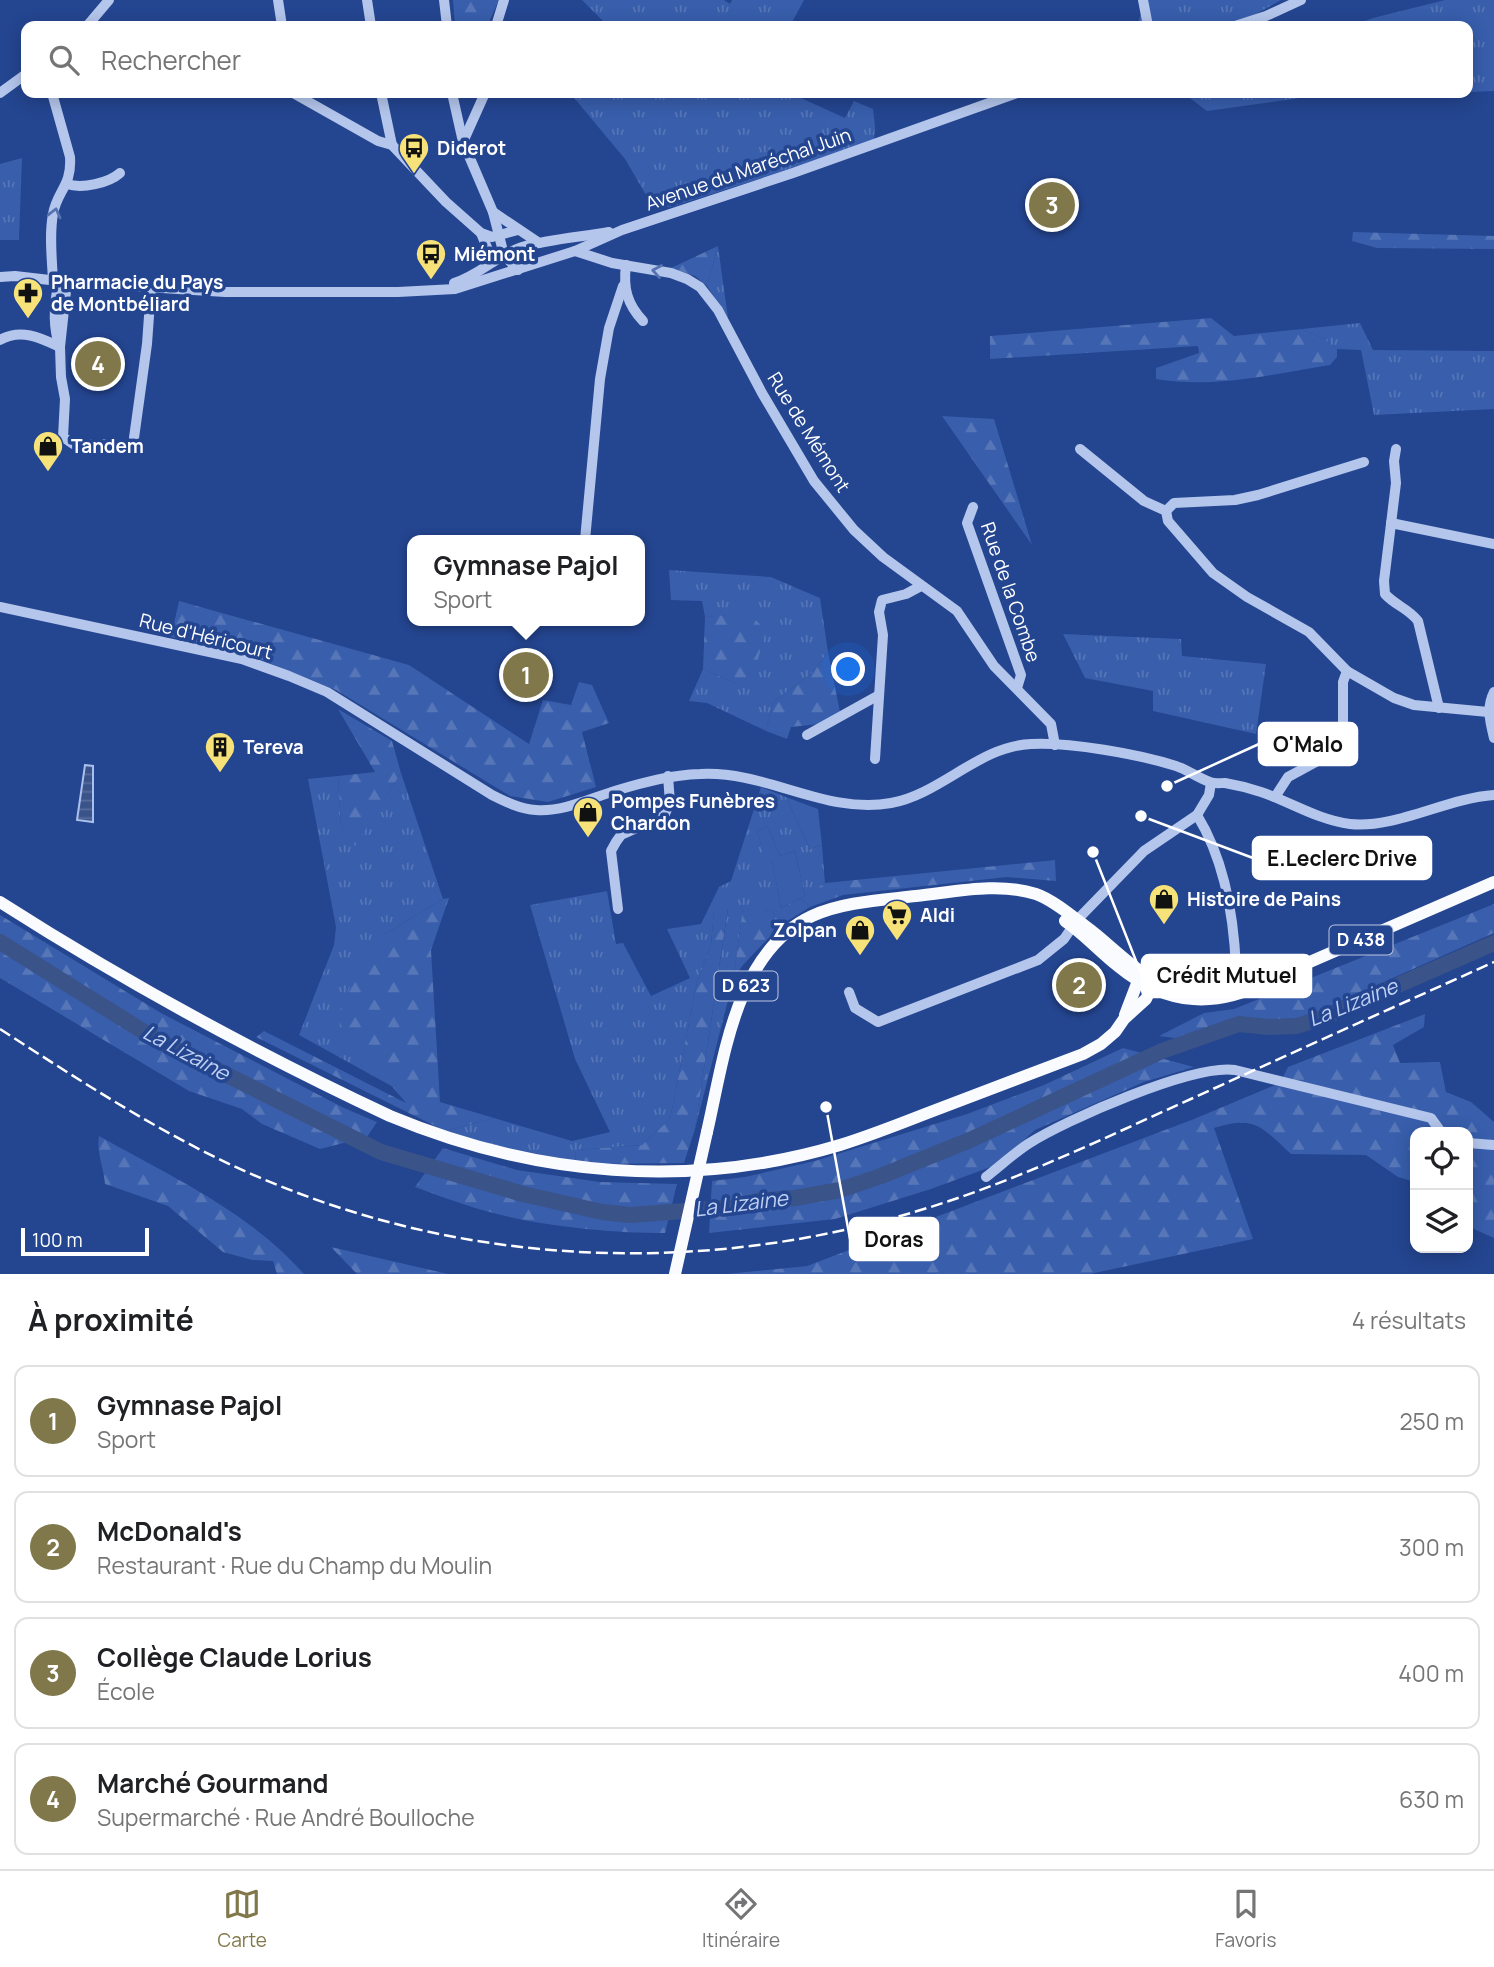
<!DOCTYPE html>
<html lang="fr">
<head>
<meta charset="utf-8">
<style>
  body { margin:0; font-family:Manrope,sans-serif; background:#f2f2f2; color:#202124 }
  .controls { position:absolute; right:21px; bottom:21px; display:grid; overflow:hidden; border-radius:14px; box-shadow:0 4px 18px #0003 }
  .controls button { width:63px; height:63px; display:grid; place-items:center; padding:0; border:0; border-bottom:2px solid #e0e0e0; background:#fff; color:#202124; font:35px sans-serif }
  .scale { position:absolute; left:21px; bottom:18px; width:128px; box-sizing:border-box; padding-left:7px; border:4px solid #fff; border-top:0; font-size:19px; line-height:24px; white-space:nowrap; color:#fff; -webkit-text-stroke:5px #244590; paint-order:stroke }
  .you { position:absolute; left:849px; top:670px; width:24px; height:24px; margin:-18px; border:5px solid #fff; border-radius:50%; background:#1a73e8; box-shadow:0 0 0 10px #1a73e833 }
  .badge { display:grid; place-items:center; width:46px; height:46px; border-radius:50%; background:#80784a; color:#fff; font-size:23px; font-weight:700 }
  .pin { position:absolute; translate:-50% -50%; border:4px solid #fff; box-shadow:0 2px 7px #0006 }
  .popup { position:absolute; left:407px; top:535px; width:238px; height:91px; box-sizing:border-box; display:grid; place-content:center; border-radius:14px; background:#fff; filter:drop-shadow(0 2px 5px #0005); font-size:23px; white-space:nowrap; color:#757577 }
  .popup b { font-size:26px; color:#202124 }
  .popup::after { content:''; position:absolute; left:50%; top:100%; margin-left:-14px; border:14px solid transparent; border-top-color:#fff }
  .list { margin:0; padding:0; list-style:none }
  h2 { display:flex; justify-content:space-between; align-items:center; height:91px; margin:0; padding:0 28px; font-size:30px }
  h2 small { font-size:23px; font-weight:400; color:#757577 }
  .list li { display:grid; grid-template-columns:46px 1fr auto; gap:21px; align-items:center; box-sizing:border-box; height:112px; margin:0 14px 14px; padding:0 14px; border:2px solid #e0e0e0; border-radius:14px }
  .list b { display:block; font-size:26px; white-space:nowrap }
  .list p { margin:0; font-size:23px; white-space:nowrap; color:#757577 }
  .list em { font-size:23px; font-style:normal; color:#757577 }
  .icon { flex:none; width:38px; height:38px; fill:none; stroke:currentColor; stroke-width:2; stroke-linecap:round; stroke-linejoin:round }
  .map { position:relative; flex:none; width:1494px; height:1274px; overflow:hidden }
  .search { position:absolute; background:#fff; box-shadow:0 4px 18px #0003; left:21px; right:21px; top:21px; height:77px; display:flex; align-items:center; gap:18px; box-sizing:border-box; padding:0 24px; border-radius:14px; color:#757577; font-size:26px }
  .sheet { height:595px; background:#fff }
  nav { display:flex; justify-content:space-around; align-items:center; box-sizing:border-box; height:98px; border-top:2px solid #e0e0e0; background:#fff; font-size:19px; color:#757577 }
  nav a { display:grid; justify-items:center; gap:4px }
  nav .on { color:#80784a }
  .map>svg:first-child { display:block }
  .grass { fill:url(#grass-tufts) }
  .forest { fill:url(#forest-firs) }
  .garden { fill:#385eac }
  .water { fill:url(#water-rules); stroke:#a9bfed; stroke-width:2 }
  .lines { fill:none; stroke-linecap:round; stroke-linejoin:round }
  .river { stroke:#3a5389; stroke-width:16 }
  .minor { stroke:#b4c6ec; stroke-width:10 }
  .major { stroke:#fafbff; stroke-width:12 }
  .rail { stroke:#fff; stroke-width:2.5; stroke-dasharray:12 5; stroke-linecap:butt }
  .major-bridge { stroke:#fafbff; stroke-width:12 }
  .oneway { stroke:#5672b0 }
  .labels { text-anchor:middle; stroke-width:7; stroke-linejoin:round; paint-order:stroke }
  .shield { fill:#244590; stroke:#bdc7de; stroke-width:2 }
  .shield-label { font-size:18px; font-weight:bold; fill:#fff }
  .poi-label { font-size:19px; font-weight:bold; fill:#fff; stroke:#244590; text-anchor:start }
  .street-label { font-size:19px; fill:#fff; stroke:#244590 }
  .water-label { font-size:21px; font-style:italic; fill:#c0d1f3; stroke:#244590 }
  .leader { fill:none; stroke:#fff; stroke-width:2.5 }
  .callout-dot { fill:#fff; stroke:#244590; stroke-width:2.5 }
  .callout { fill:#fff; stroke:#fff; stroke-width:2.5 }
  .callout-label { font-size:21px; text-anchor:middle; font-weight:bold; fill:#111 }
</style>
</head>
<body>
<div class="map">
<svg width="1494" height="1274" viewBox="0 0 1494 1274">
  <defs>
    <pattern id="grass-tufts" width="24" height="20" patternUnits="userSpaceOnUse" patternTransform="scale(1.75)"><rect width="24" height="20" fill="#385eac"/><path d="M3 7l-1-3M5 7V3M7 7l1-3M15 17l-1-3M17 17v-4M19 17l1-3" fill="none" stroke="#5676b8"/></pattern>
    <pattern id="forest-firs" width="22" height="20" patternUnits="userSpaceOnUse" patternTransform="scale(1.75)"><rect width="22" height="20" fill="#385eac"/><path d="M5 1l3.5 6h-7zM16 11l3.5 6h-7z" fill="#5676b8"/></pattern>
    <pattern id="water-rules" width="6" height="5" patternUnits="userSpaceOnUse" patternTransform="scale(1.75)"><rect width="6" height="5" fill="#3a5389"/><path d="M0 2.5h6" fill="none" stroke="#586d9b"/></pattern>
  </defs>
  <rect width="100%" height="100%" fill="#244590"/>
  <!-- grass -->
  <g class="grass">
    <polygon points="582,0 724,0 730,4 732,0 804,0 790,26 608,26"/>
    <polygon points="1146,0 1281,0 1235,26 1139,26 1138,22"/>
    <polygon points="1445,0 1494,0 1494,91 1468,92 1468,26 1351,26 1373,18"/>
    <polygon points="570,93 790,93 845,118 854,101 873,109 875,126 874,142 671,207 653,207 625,159"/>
    <polygon points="1183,93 1437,93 1314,96 1207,111"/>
    <polygon points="22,158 19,240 0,240 0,164"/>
    <polygon points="718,246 728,318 707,286"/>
    <polygon points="1360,323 1373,350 1494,351 1494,409 1374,415 1361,350 1337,349 1324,339 1302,329"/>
    <polygon points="669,570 771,577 820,598 828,652 810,675 773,702 766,731 707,703 689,701 703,669 735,683 748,614 705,617 702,601 671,600"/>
    <polygon points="1063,634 1181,639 1182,656 1266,664 1256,734 1153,711 1153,691 1085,678"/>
    <polygon points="401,773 443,899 387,933 337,1019 395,1088 299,1035 334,945 336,927 308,779 338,776 341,827 355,845"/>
    <polygon points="761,787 786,797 810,849 822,845 825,883 805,896 795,851 780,856 767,826 757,831 767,861 772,859 781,908 801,898 810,907 781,925 772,911 743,909 733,981 695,1129 728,909 714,911 711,945 697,982 670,1119 642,1145 576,1150 575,1161 501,1147 445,1131 494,1118 572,1141 610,1132 575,1059 530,905 607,891 616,944 623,943 651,996 690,978 667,929 701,924 719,887 731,881"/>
  </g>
  <!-- forest -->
  <g class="forest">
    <polygon points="453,0 499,0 487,26 455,26"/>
    <polygon points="1353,232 1494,236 1494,249 1377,248 1352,241"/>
    <polygon points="718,246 707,286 695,276 671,268"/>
    <path d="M1211,318L1234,336L1302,329L1324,339L1337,349V357L1330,365C1274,374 1214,389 1156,379V368L1199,353L1198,346L990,359V336Z"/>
    <polygon points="942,416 994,419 1032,545"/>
    <polygon points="179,601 409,665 529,744 543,700 571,705 579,682 592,685 609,723 582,732 596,787 548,802 510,796 336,690 247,654 171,637"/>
    <polygon points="748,613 766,630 754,674 735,683 703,669 705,617"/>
    <polygon points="828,652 840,712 819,724 791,727 787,739 766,731 773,702 810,675"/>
    <polygon points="338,709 392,741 401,773 355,846 341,827 338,776 375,772"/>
    <polygon points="1055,860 1056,881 1007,877 843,895 810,907 801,898 825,883"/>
    <polygon points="449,898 431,950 440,1102 494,1118 445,1131 256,1037 264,1031 406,1103 336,1019 358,969 387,933 443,899"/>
    <polygon points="1494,904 1494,933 1307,1016 1282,1021 1247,1019 1226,1022 1182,1039 1159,1036 1204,1013 1234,1009"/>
    <polygon points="728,908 695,1129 684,1163 598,1164 575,1161 576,1150 642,1145 670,1119 697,982 711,945 714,910"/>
    <polygon points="743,908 772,911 781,925 742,966 733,981"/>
    <polygon points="0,915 161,1013 344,1108 377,1122 367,1137 320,1149 262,1124 242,1109 189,1091 0,978"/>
    <path d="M1425,1014L1424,1027L1393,1045L1400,1063L1440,1062L1446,1092L1471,1102L1494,1122V1238L1474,1229L1468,1222V1132H1415V1182L1398,1177L1366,1155L1291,1154C1261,1127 1256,1115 1214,1128L1253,1239L1090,1274H727L807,1266L1194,1119L1280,1083L1288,1067Z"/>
    <polygon points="1123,1048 1194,1067 1144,1082 1035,1130 996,1165 931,1189 835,1219 709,1233 712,1181 745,1177 815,1161 967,1114 1044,1085"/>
    <path d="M99,1136C170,1176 250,1212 304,1274H277L273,1261L252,1260L223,1252L168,1206L105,1184C104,1169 96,1151 99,1136Z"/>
    <path d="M443,1148L517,1170L600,1182L677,1184L665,1233C606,1233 528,1225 472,1207C453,1201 434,1194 415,1187Z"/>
    <polygon points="331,1247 448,1274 357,1274"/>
  </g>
  <!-- garden -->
  <g class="garden">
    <polygon points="786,797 818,809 822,845 810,849"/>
    <polygon points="767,826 780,856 795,851 805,896 781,908 772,860 766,861 757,831"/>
  </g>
  <!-- water -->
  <polygon class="water" points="85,765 93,766 93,822 77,820"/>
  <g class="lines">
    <!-- river -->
    <polyline class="river" points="0,942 157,1040 381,1152 523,1194 602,1212 630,1215 738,1207 757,1201 795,1198 840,1190 881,1176 970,1140 1162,1051 1239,1024 1268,1027 1297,1026 1325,1017 1494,943"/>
    <!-- minor -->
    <g class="minor">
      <polyline points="278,0 282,26"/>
      <polyline points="367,0 371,26"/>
      <polyline points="444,0 447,26"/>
      <polyline points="1143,0 1148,26"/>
      <polyline points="87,26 109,0"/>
      <polyline points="496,26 504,0"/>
      <polyline points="1235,26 1266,16 1301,0"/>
      <polyline points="0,93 26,74"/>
      <path d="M52,93L70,157C72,186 57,191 53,214C49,235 52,259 53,281"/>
      <polyline points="293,93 378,141 392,145 446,202 481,233 492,237 518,230"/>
      <polyline points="381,93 392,145"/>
      <polyline points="452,93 463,142 493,212 504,255 518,270"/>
      <polyline points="463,142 485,93"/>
      <path d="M67,184C82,189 109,183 120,173"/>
      <polyline points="493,212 539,243"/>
      <polyline points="481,233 493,262"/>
      <polyline points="575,251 612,263 671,273 687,279 700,287 718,310 762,393 814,481 854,530 883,557 957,611 994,666 1051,724 1055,745"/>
      <path d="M626,265C623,288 627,304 643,321"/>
      <polyline points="0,277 15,276 67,282 225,292 398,292 455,289 575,251 622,230 793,173 1017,93"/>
      <path d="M59,281C54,303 52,326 60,347"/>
      <polyline points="67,282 60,347 61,377 65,399 63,437 73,444 133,445 147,344 151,288"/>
      <path d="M454,283C480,275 497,255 522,247C550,239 581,237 609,232"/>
      <path d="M0,340C21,328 41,338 60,347"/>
      <polyline points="1080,449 1144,501 1166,511 1168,521 1213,573 1247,597 1309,632 1347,671 1343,682 1343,738 1336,751 1288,777 1275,797"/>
      <path d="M1396,449L1394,461L1396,483L1384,581L1385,594C1396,606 1408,608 1418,621L1439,708"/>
      <polyline points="973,507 967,523 1021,675 1017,688"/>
      <polyline points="1166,511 1174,503 1235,500 1258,495 1364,462"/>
      <polyline points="1391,523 1494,544"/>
      <polyline points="585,540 600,379 609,328 623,286"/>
      <path d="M0,607L242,659L289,676L327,692L492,795C506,802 520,809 536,810C564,812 591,798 618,790C645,782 671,775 700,774C766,770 825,815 891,803C941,794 979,746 1031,744C1070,742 1138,754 1176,766C1188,770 1198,778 1210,782C1214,784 1220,783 1225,783C1237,785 1249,788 1261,792C1291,802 1318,820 1350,824C1395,829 1447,798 1494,795"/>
      <polyline points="1347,671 1394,698 1414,705 1488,712"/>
      <path d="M1494,692C1486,708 1490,721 1494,738"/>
      <polyline points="807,735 879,695"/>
      <polyline points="875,759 883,635 879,612 882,600 906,594 921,586"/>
      <path d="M1197,815C1224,859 1234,918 1236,969"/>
      <polyline points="618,909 611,851 616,842 621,835 664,816 670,803 668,776"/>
      <polyline points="849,992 855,1008 878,1022 1038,960 1064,939 1077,920 1144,851 1197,815 1209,795 1211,783"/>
      <polyline points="1468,1143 1494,1145"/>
      <path d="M986,1177C1000,1166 1013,1154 1028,1144C1065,1120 1193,1064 1235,1070L1431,1118L1441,1132"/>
    </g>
    <!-- major -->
    <g class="major">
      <path d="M0,902C125,982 256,1053 390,1116C534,1176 690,1190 840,1145C869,1136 897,1125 925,1114C977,1094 1030,1074 1083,1054L1101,1044L1115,1032L1124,1019L1146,999L1155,980"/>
      <path d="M1065,921C1084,934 1100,952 1118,966C1168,1007 1217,1009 1273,979"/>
      <polyline points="1289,971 1494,882"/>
      <polyline points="1125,1015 1138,981 1143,974"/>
      <path d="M707,1132C724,1059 735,952 812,916C842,902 882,900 916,896C955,892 998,882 1036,894C1054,900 1078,921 1093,932C1112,947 1140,975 1161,983C1205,1000 1253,979 1295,967"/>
    </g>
    <!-- rail -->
    <path class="rail" d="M0,1029C90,1087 179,1146 280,1186C493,1272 732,1274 949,1201C1033,1173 1113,1134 1193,1098C1294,1052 1394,1007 1494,962"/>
    <!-- major-bridge -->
    <polyline class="major-bridge" points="675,1274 707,1132"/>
  </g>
  <!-- one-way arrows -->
  <defs><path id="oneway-chevron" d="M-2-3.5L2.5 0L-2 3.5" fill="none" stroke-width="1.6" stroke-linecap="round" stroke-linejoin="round" transform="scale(1.75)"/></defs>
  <g class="oneway">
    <use href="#oneway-chevron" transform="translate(55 213) rotate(-76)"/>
    <use href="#oneway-chevron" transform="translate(657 271) rotate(-170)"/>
  </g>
  <!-- icons -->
  <defs>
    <g id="bus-pin" transform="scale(1.575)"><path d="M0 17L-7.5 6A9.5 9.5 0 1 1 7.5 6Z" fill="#f6e278" stroke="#244590"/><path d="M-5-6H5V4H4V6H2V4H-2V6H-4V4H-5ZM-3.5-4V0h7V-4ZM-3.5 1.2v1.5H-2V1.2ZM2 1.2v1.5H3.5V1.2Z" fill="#111"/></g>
    <g id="pharmacy-pin" transform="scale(1.575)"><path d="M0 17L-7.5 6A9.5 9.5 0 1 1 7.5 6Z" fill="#f6e278" stroke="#244590"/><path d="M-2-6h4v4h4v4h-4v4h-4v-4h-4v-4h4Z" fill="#111"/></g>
    <g id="shop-pin" transform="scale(1.575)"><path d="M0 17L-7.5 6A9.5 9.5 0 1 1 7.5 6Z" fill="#f6e278" stroke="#244590"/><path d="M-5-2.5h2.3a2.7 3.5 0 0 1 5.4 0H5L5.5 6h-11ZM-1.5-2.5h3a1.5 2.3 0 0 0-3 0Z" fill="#111"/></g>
    <g id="building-pin" transform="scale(1.575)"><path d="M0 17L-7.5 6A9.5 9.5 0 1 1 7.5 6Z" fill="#f6e278" stroke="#244590"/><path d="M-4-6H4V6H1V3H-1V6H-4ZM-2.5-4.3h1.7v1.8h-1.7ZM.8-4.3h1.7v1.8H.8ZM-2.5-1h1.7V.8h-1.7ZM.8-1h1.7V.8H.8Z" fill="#111"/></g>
    <g id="supermarket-pin" transform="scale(1.575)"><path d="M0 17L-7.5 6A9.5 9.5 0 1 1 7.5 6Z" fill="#f6e278" stroke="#244590"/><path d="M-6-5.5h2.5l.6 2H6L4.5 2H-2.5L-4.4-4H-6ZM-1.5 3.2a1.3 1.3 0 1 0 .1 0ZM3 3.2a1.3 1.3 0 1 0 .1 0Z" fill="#111"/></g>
  </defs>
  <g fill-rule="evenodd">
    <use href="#bus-pin" x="414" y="148"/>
    <use href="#bus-pin" x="431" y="254"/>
    <use href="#pharmacy-pin" x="28" y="293"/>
    <use href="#shop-pin" x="48" y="446"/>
    <use href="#building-pin" x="220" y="747"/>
    <use href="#shop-pin" x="588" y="812"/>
    <use href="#shop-pin" x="1164" y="899"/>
    <use href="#supermarket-pin" x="897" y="915"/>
    <use href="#shop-pin" x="860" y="930"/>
  </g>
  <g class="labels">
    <!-- shield labels -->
    <g class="shield">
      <rect x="1329.5" y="925.5" width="63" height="29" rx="5"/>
      <rect x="714.5" y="971.5" width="63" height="29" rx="5"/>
    </g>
    <g class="shield-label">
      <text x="1361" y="946">D 438</text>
      <text x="746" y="992">D 623</text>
    </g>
    <!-- poi labels -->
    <g class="poi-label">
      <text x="437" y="155">Diderot</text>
      <text x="454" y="261">Miémont</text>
      <text x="51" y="289">Pharmacie du Pays<tspan x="51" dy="22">de Montbéliard</tspan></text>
      <text x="71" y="453">Tandem</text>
      <text x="243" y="754">Tereva</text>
      <text x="611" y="808">Pompes Funèbres<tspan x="611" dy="22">Chardon</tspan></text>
      <text x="1187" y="906">Histoire de Pains</text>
      <text x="920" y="922">Aldi</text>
      <text x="837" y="937" text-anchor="end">Zolpan</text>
    </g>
    <!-- street labels -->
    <g class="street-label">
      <text transform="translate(748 169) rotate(-19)" y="7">Avenue du Maréchal Juin</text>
      <text transform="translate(809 432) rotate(58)" y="7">Rue de Mémont</text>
      <text transform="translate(1011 592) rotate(71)" y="7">Rue de la Combe</text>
      <text transform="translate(206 636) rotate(14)" y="7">Rue d'Héricourt</text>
    </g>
    <!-- water labels -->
    <g class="water-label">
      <text transform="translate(1353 1003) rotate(-22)" y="7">La Lizaine</text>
      <text transform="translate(186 1053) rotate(28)" y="7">La Lizaine</text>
      <text transform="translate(741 1204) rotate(-7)" y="7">La Lizaine</text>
    </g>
  </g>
  <!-- callouts -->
  <path class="leader" d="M1167 786L1259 744M1141 816L1253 858M1093 852L1142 976M826 1107L850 1239"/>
  <g class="callout-dot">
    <circle cx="1167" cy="786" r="7"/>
    <circle cx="1141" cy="816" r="7"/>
    <circle cx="1093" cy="852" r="7"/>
    <circle cx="826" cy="1107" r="7"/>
  </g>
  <g class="callout">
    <rect x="1259" y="723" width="98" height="42" rx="7"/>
    <rect x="1253" y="837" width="178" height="42" rx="7"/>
    <rect x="1142" y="955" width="169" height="42" rx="7"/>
    <rect x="850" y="1218" width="88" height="42" rx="7"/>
  </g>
  <g class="callout-label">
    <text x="1308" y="752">O'Malo</text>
    <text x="1342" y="866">E.Leclerc Drive</text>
    <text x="1227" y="983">Crédit Mutuel</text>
    <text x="894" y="1247">Doras</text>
  </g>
</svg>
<div class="controls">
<button><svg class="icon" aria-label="locate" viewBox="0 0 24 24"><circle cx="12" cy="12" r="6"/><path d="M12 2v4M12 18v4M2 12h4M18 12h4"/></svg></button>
<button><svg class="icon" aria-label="layers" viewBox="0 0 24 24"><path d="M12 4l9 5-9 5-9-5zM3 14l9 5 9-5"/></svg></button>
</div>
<div class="scale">100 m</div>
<div class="you"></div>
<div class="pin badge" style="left:526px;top:675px">1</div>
<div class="popup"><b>Gymnase Pajol</b>Sport</div>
<div class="pin badge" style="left:1079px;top:985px">2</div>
<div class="pin badge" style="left:1052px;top:205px">3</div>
<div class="pin badge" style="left:98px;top:364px">4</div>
<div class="search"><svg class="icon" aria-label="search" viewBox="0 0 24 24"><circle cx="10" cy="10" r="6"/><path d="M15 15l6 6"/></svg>Rechercher</div>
</div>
<section class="sheet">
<h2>À proximité<small>4 résultats</small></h2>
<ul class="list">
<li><span class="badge">1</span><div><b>Gymnase Pajol</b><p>Sport</p></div><em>250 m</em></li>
<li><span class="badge">2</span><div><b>McDonald's</b><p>Restaurant · Rue du Champ du Moulin</p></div><em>300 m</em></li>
<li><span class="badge">3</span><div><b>Collège Claude Lorius</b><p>École</p></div><em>400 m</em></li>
<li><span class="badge">4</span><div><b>Marché Gourmand</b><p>Supermarché · Rue André Boulloche</p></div><em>630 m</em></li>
</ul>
</section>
<nav>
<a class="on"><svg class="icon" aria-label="map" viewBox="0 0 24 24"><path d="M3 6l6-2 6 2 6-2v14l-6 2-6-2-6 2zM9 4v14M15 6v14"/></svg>Carte</a>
<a><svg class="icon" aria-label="directions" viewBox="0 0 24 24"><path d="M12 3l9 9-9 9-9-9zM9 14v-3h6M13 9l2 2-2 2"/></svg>Itinéraire</a>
<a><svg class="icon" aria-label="saved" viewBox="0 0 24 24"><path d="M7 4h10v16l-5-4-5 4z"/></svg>Favoris</a>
</nav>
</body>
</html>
